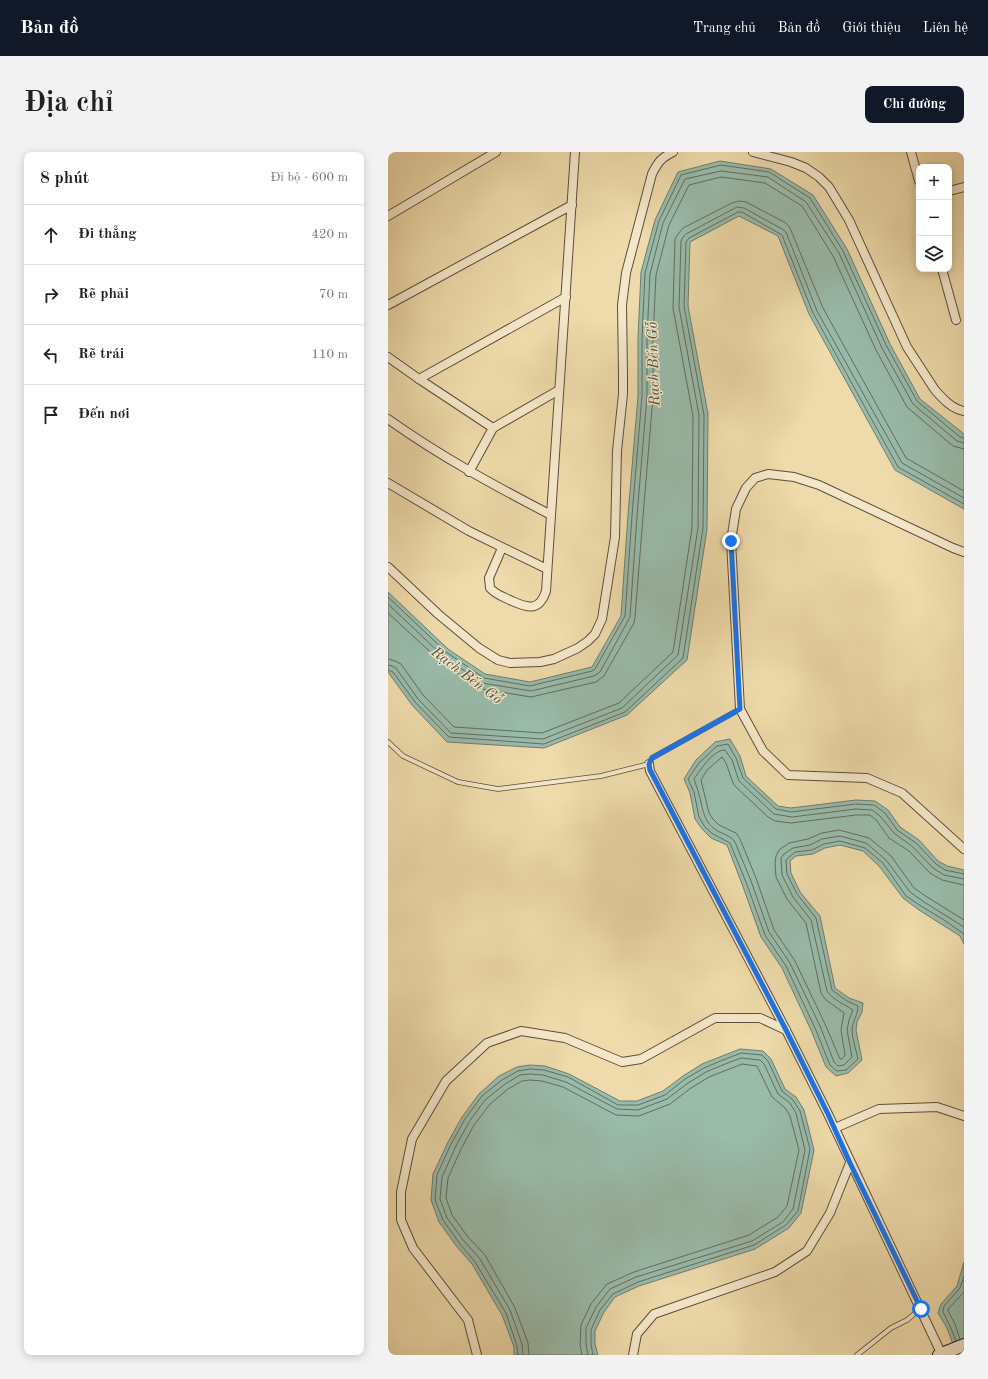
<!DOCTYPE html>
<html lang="vi">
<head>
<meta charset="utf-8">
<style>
  body { margin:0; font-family:"Old Standard TT",serif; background:#f2f2f2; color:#222 }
  .controls { position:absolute; right:12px; top:12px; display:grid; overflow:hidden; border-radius:8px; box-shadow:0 2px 10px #0003 }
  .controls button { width:36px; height:36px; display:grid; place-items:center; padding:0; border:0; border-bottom:1px solid #e0e0e0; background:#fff; color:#222; font:20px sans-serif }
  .stop { position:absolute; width:12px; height:12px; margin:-9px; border:3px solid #1a73e8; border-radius:50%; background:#fff }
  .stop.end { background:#1a73e8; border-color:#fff; box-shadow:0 1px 4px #0008 }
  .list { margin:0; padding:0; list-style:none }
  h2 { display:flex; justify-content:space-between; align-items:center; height:52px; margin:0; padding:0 16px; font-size:17px }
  h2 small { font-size:13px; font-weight:400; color:#767676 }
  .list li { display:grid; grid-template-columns:26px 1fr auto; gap:12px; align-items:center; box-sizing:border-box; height:60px; padding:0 16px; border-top:1px solid #e0e0e0 }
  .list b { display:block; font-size:15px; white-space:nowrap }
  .list em { font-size:13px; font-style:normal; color:#767676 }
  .icon { flex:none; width:22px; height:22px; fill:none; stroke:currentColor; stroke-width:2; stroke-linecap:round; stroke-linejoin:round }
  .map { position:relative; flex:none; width:576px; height:1203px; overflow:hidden; border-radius:8px }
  header { display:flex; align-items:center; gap:24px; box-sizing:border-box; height:56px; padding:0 20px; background:#111827; color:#fff }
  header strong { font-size:19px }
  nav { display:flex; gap:22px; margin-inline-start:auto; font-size:14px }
  .intro { display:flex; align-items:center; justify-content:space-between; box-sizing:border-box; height:96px; padding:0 24px }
  h1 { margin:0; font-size:28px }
  .button { padding:10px 18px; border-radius:8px; background:#111827; color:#fff; font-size:14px; font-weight:700 }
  main { display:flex; gap:24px; padding:0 24px }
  aside { flex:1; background:#fff; border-radius:8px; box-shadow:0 2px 10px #0003 }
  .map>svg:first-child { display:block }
  .water { fill:#9ba; stroke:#6d7c70 }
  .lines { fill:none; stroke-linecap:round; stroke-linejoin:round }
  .shore { stroke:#626c62; stroke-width:1 }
  .lane-casing { stroke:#5c4d3d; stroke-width:5.5 }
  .street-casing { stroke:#5c4d3d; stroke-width:10 }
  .secondary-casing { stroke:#2b1e19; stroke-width:14 }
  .lane { stroke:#f4e7c8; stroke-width:4 }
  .street { stroke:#f4e7c8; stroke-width:8 }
  .secondary { stroke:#f4e7c8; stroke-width:12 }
  .route { stroke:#1a73e8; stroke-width:5 }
  .labels { text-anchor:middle; stroke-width:3; stroke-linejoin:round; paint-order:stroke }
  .water-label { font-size:15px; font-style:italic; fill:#4c4d44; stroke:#f4e7c8 }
</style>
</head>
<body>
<header>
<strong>Bản đồ</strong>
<nav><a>Trang chủ</a><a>Bản đồ</a><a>Giới thiệu</a><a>Liên hệ</a></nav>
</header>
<div class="intro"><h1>Địa chỉ</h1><a class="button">Chỉ đường</a></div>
<main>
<aside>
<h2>8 phút<small>Đi bộ · 600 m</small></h2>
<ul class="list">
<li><svg class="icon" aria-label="ahead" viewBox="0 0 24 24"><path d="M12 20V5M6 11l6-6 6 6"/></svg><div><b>Đi thẳng</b></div><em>420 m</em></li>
<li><svg class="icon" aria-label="right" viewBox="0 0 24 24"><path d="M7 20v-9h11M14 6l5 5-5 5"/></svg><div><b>Rẽ phải</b></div><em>70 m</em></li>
<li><svg class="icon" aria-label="left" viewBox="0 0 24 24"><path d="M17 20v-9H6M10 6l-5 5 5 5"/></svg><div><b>Rẽ trái</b></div><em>110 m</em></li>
<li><svg class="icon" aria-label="arrive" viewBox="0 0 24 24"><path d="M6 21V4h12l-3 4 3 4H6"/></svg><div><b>Đến nơi</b></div></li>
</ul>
</aside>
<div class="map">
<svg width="576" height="1203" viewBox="0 0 576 1203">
  <rect width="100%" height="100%" fill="#eedaaa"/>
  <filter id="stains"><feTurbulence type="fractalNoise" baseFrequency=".005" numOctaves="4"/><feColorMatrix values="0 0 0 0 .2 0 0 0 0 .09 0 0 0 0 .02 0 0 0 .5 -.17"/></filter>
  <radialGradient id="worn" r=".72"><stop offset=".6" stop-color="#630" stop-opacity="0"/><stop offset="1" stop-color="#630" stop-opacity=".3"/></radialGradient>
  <!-- water -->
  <g class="water">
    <polygon points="332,9 383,17 425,43 459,97 502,192 532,247 576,282 576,357 507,318 421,162 390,84 351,64 302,90 300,154 320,262 319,377 299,508 239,563 156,596 59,590 24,553 0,520 0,440 60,497 97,522 142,530 204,515 233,464 240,363 250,244 250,186 253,120 267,68 290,20"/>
    <polygon points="342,587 352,604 358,624 390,654 403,656 468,648 487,649 500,658 512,675 531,688 550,709 559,714 576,718 576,792 572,784 531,758 515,746 491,714 475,699 452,693 437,696 425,702 408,704 402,709 403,721 412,740 432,764 447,836 461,846 475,851 474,860 469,870 468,878 474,908 460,921 448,924 438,915 423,878 394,816 373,785 354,732 339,693 323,686 314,677 307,667 302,641 296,627 308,608 327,590"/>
    <polygon points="352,897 375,899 383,907 397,937 408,945 416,958 426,998 413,1061 401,1076 367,1097 251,1134 227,1145 216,1160 207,1179 207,1192 210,1203 126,1203 126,1195 114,1163 84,1112 69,1095 51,1070 43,1048 45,1022 60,990 74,965 91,942 111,924 129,915 142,913 157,914 181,922 232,949 249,949 275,939 295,924 314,912"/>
    <polygon points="576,1110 576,1203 569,1203 559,1176 550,1161 553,1152 569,1134"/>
  </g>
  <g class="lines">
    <!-- shore -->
    <g class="shore">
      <polyline points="0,445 58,500 96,526 142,534 204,519 207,517 237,464 244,364 254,244 254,186 257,121 271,69 293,23 333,13 381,20 422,46 455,99 498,193 529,249 572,285 576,286"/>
      <polyline points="0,452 55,504 94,531 143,539 206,524 212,520 242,465 249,364 259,244 259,186 262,122 275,71 297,27 333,19 380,25 418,50 451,101 494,196 525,252 569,289 576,291"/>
      <polyline points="0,461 51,508 88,534 94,537 143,545 208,530 216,524 246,471 247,465 255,365 265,244 265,187 268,123 281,73 301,33 333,25 377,31 414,54 445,104 488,198 519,255 565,294 576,297"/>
      <polyline points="0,507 7,509 13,512 35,543 66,575 154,581 231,551 285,500 304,376 305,264 285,156 287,87 290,82 295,76 344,51 351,49 358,50 398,71 402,76 435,156 518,306 576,339"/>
      <polyline points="0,513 4,514 8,516 30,547 63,581 155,587 234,556 290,503 310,376 311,263 291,155 293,89 295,85 298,82 349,55 356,56 394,77 398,80 429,159 514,311 576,346"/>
      <polyline points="0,518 5,520 27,550 61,585 156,592 237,560 295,506 315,376 316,263 296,154 298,90 301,86 350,60 354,60 394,83 425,161 510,315 576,352"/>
      <path d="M576,722L557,718L548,712L528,691L509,678L497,661L486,653L468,652L403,660L388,657L355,626L348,606L340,592L329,594L311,611L300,627L306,640L311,665L317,675L325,682L342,691L358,730L377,783L398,814L427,876L442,913L449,919L458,918L470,907C468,897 464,887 464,877C465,869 470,862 470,854L459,849L444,838L428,766L409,742L399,722L398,708L407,700L424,698L436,692L452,689L477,696L495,711L518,744L533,754L556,768L576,782"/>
      <path d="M576,727L556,723L545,716L525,695L506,681L493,665L484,658L468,657L404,665L386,662L351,629L344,608L337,598C325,598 313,617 306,627C307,631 309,635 310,639C315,654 314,669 328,678C334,682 342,683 347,690L363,729L381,780L402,811L432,874L446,910L450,914L456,913L464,905L459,878L461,868L465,858C456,852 445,848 439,839L423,768L405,745L394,723L393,706L396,702L405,696L422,693L434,687L452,684L478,691L498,708L522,740L536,750L576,775"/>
      <path d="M576,733L554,728L542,721L521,699L501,686L489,669L482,663H468L403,671L387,669L380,665L347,634C341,625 341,613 334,605L319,618L313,628L321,661L325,667L331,673L348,681L352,687L368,726L386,778L407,809L437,872L452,907H454L457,903L453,878L456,861L438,848L433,841L418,771L399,747L388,725L387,710L388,704L391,698L401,691L420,687L434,681L451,678L481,686L503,704L526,736L539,745L576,768"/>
      <polyline points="572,1187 567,1172 560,1159 561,1156 576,1140"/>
      <polyline points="568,1189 562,1174 555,1160 556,1154 572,1136 576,1124"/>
      <polyline points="130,1203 129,1194 118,1161 87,1110 72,1092 55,1068 47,1048 49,1023 63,992 77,967 94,944 114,928 130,919 142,917 156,918 180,925 230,953 250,953 277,943 297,927 316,916 335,908 353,901 374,903 380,909 394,939 405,948 412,959 422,997 410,1059 398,1073 366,1093 250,1130 225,1142 212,1158 203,1178 203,1192 205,1203"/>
      <polyline points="135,1203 134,1192 122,1158 92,1107 76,1089 59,1066 52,1047 54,1025 68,994 81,970 97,948 117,932 132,923 142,922 155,923 178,930 229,957 250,958 279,947 300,931 318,920 337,912 353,906 372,908 376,912 390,942 402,951 408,961 417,998 405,1057 395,1070 364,1089 248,1125 222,1137 208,1155 198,1176 198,1192 200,1203"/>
      <polyline points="141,1203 140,1191 127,1156 97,1103 80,1085 64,1063 58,1046 60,1026 73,997 86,973 102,952 120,937 134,929 142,928 154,929 175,935 228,963 251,964 282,952 303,936 321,925 354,912 369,914 384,945 397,956 402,964 411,998 399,1054 390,1065 361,1083 246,1120 219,1132 203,1152 193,1173 192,1193 194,1203"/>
    </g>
    <!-- lane casing -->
    <g class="lane-casing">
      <g id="lane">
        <polyline points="0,590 15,604 70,630 110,637 213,624 261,612 264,606 352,557"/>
        <polyline points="469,1203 503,1176 519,1168 532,1157"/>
      </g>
    </g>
    <!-- street casing -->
    <g class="street-casing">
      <g id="street">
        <path d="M365,0L403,10L418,16L431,25L441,35L461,68L519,195L547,238C555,247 564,257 576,259"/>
        <polyline points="523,0 531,29"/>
        <polyline points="561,39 576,35"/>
        <polyline points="0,64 108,0"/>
        <polyline points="554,117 568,168"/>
        <polyline points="0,153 184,53"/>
        <polyline points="0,205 31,227 105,276"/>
        <polyline points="31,227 178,145"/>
        <path d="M0,267C52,304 107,334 163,363"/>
        <polyline points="81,320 105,276 171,238"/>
        <polyline points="0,331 81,379 159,417"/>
        <path d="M114,396L101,426L102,436C108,443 116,445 124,449C140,456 151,460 158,439L187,0"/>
        <polyline points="576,400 565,396 431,333 406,325 380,322 367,326 358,336 348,357 343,389 352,557 375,599 400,623 479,626 514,641 576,697"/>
        <path d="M0,415L50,462L91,496L110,508L122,511L152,510L166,507L190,496L200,489L207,482L214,467L227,385L229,299L235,242V221L234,153L238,121L264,22C270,10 273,6 285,0"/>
        <polyline points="261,612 262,619 398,878 440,962 554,1203"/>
        <polyline points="447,976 491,957 549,955 576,964"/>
        <polyline points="89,1203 80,1168 25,1096 13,1068 13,1040 24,987 58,929 99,891 133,879 177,886 234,910 253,907 327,866 372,866 398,878"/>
        <polyline points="245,1203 249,1182 266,1162 387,1120 419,1099 442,1061 462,1011"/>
      </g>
    </g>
    <!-- secondary casing -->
    <g class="secondary-casing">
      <polyline id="secondary" points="551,1203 576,1193"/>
    </g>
    <!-- lane -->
    <use href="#lane" class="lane"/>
    <!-- street -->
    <use href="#street" class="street"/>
    <!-- secondary -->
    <use href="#secondary" class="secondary"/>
  </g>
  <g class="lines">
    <!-- route -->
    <polyline class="route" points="343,389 352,557 264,606 261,612 262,618 398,878 440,962 462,1011 533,1157"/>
  </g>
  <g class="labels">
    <!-- water labels -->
    <g class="water-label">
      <text transform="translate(265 212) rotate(-92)" y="5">Rạch Bến Gỗ</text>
      <text transform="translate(79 523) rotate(37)" y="5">Rạch Bến Gỗ</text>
    </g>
  </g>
  <rect width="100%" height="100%" filter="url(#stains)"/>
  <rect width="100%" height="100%" fill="url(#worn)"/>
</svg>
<div class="controls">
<button>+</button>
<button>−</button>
<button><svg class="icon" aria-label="layers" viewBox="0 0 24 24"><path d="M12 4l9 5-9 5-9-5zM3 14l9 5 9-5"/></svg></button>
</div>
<div class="stop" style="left:533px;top:1157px"></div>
<div class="stop end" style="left:343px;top:389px"></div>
</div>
</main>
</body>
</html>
